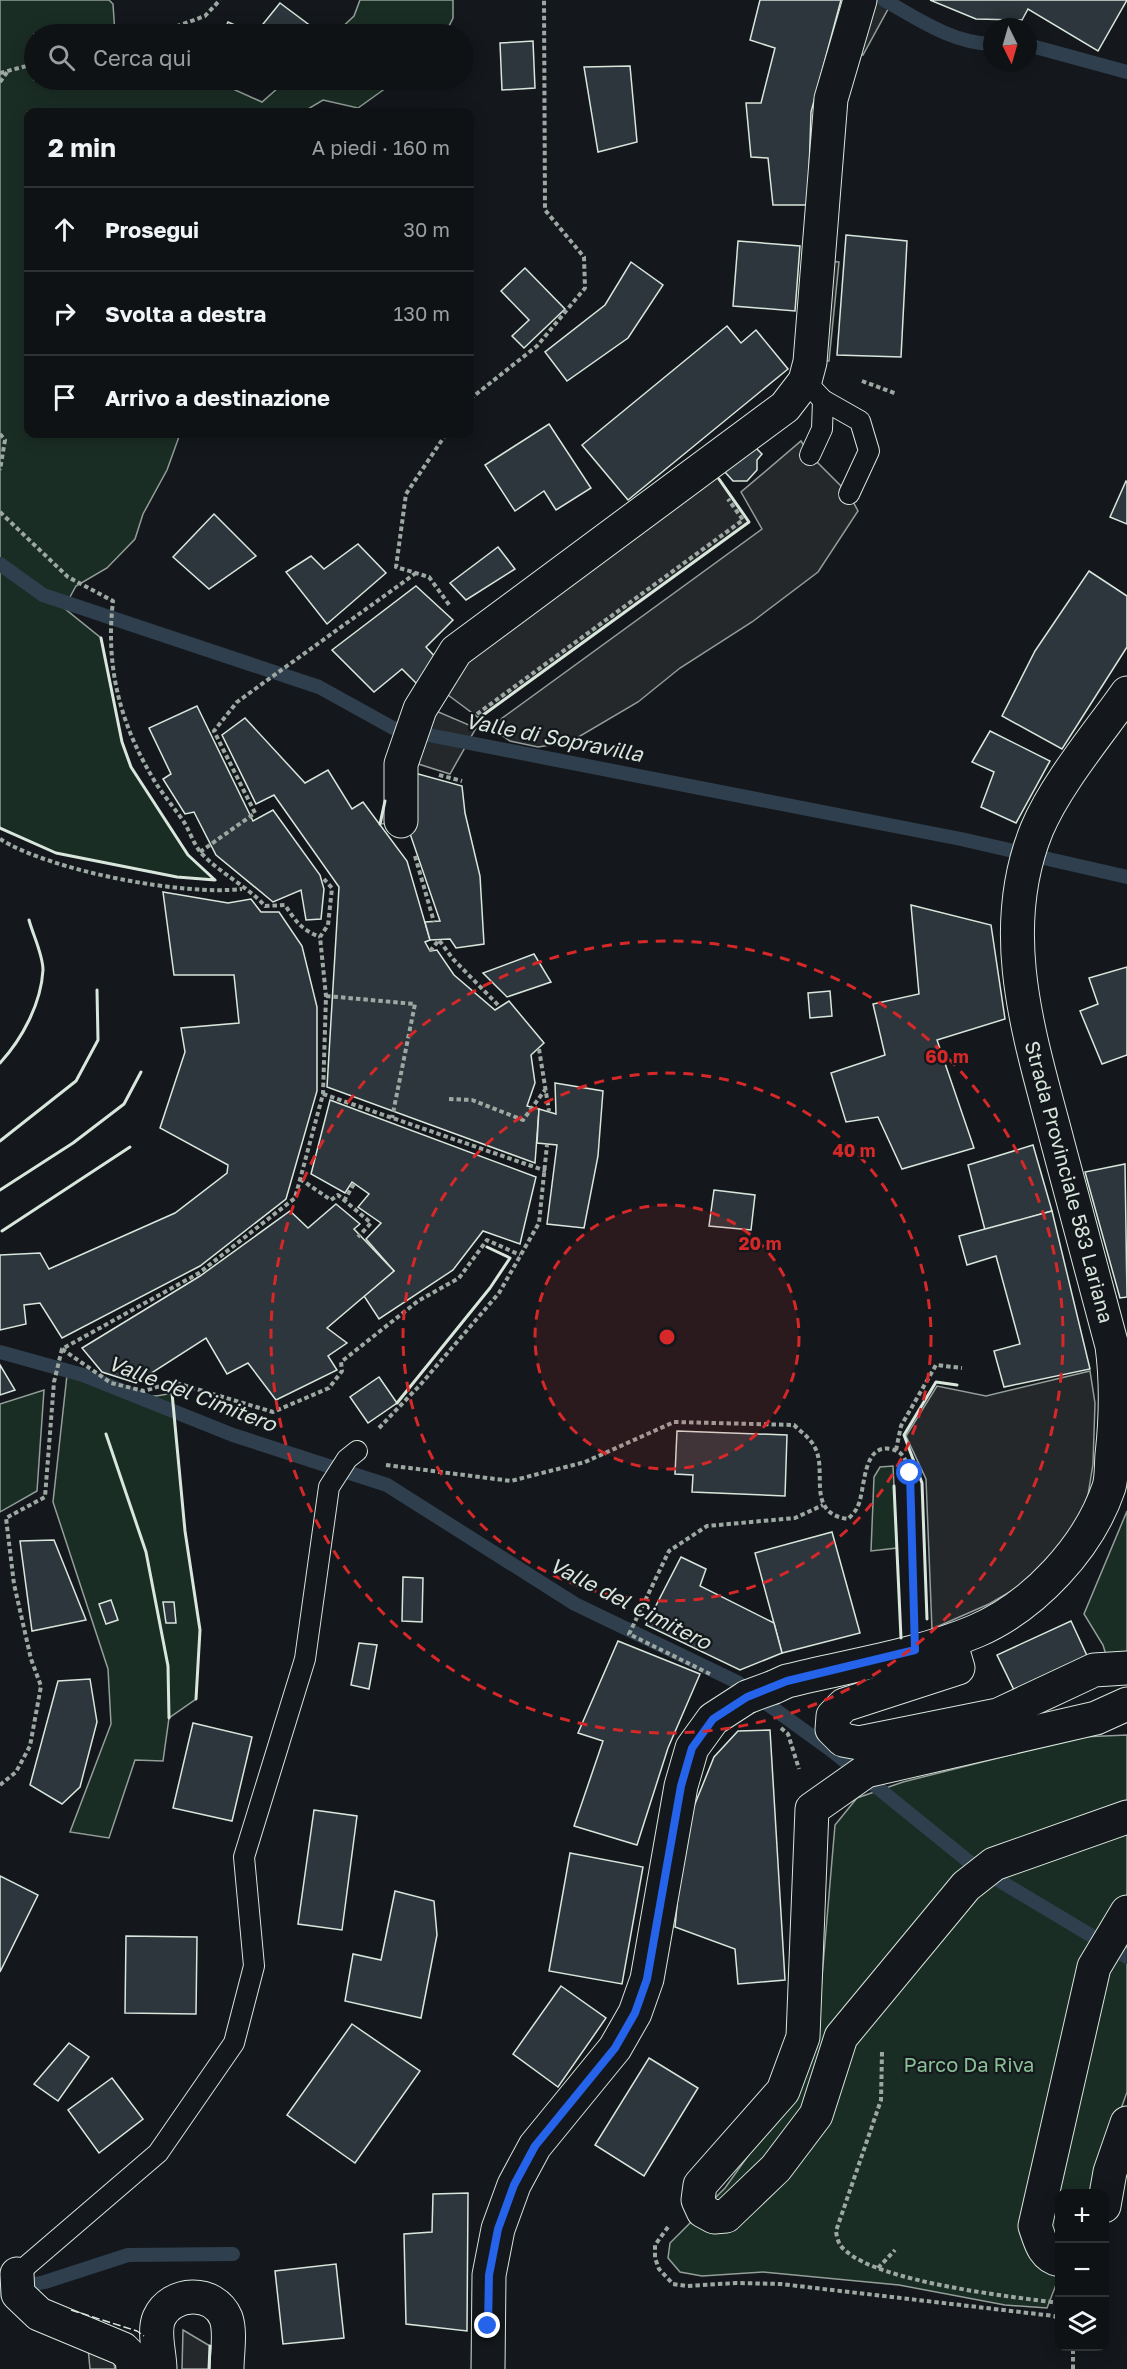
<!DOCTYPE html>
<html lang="it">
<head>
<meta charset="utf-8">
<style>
  body { margin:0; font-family:"Golos Text",sans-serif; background:#1d2022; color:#f1f3f6 }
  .controls { position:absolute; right:18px; bottom:18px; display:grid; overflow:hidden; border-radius:12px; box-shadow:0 3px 15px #0003 }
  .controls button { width:54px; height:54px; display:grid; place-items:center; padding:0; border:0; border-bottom:2px solid #2f3234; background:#0f1215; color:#f1f3f6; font:30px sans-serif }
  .compass { position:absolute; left:983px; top:18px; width:54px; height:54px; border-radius:50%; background:#0f1215; box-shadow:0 3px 15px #0003; rotate:175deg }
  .stop { position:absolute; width:18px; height:18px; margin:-14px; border:4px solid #2563eb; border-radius:50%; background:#fff }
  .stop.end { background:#2563eb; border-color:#fff; box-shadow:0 2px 6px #0008 }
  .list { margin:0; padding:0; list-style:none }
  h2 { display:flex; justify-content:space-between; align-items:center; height:78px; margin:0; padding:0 24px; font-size:26px }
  h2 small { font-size:20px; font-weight:400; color:#9b9ea0 }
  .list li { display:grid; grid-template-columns:39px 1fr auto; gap:18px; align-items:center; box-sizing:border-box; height:84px; padding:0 24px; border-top:2px solid #2f3234 }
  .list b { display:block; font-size:22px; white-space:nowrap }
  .list em { font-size:20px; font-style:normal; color:#9b9ea0 }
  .icon { flex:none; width:33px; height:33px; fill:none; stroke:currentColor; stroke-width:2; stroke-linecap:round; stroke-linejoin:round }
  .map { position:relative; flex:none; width:1127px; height:2369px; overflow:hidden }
  .search { position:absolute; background:#0f1215; box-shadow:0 3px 15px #0003; left:24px; top:24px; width:450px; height:66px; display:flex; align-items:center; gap:15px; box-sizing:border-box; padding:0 21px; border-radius:33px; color:#9b9ea0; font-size:22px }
  .panel { position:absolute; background:#0f1215; box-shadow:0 3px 15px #0003; left:24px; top:108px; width:450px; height:330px; border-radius:12px }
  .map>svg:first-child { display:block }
  .green { fill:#1a2d24; stroke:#939e99; stroke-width:1.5 }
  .parking { fill:#24282b; stroke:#939e99; stroke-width:1.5 }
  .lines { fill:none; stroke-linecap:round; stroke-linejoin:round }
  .stream { stroke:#2f3f4d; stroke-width:14 }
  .building { fill:#2c363c; stroke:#d8e6dc; stroke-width:1.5 }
  .lane-casing { stroke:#d8e6dc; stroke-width:22 }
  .street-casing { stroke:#d8e6dc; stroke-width:35 }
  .secondary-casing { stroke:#d8e6dc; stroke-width:35 }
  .path { stroke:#9da8a2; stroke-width:4; stroke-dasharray:4.5 3; stroke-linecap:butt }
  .lane { stroke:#14181c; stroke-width:20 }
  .street { stroke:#14181c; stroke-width:33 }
  .secondary { stroke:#14181c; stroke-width:33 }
  .secondary-bridge-casing { stroke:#d8e6dc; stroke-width:35; stroke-linecap:butt }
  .secondary-bridge { stroke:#14181c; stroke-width:33 }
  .fence { stroke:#d8e6dc; stroke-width:1.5; stroke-dasharray:8 3; stroke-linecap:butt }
  .wall { stroke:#d8e6dc; stroke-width:3 }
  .route { stroke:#2563eb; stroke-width:8 }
  .ring { fill:none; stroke:#d62828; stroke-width:3; stroke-dasharray:10 8 }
  .labels { text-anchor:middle; stroke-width:4.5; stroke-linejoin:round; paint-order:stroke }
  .street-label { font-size:20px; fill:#d8e6dc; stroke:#14181c }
  .park-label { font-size:20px; fill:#8ac095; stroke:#14181c }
  .water-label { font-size:21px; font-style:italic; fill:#d8e6dc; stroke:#14181c }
  .centre { fill:#d62828; stroke:#14181c; stroke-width:3 }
  .ring-label { font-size:18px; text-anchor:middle; font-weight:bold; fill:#d62828; stroke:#14181c; stroke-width:4.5; stroke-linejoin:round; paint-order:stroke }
</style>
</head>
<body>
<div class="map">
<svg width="1127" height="2369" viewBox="0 0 1127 2369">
  <rect width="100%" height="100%" fill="#14181c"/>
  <!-- green -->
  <g class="green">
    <polygon points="0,0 109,0 113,4 115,34 34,34 34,80 213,80 262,102 287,80 397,80 358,108 323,100 303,112 28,112 28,434 180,434 167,470 143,514 135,539 107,568 76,586 64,608 101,638 122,742 131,767 188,855 215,880 177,877 56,853 0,828"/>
    <polygon points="360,0 453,0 453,18 445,34 335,34 354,16"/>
    <path d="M68,1366C106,1389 127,1404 172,1393L185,1531L200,1630L196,1699L169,1718L163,1761L135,1760L109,1838L70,1832L111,1724L108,1669L53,1502Z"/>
    <polygon points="44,1390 37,1491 0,1512 0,1404"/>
    <polygon points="893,1466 897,1548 871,1551 874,1477 880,1467"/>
    <polygon points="1127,1511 1127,1657 1107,1658 1103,1645 1084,1614"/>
    <polygon points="1127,1735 1127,2092 1091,2193 1060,2194 1059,2277 1047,2308 1005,2305 899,2285 763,2272 702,2276 680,2272 668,2258 670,2243 725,2188 794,2092 819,2012 835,1825 857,1798 903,1782 1081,1737"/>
  </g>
  <!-- parking -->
  <g class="parking">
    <polygon points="878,0 893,0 863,55 851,50 865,19"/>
    <polygon points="826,261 839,262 829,361 816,360"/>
    <polygon points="801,441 810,455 849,494 858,511 818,572 752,622 680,668 638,702 570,742 538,747 510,741 490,727 762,529 741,492"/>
    <polygon points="697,456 719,479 749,522 479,718 448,695 436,711 476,728 450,774 412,762 406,822 380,824 401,734 419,686"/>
    <polygon points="1090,1371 1095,1403 1093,1464 1088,1495 1073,1534 1025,1583 989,1604 932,1629 926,1479 906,1436 937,1386 986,1396"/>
    <polygon points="183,2330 210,2346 209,2369 182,2369"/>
    <polygon points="88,2347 112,2353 115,2369 90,2369"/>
  </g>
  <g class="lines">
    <!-- stream -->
    <g class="stream">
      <path d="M884,0C918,19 952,43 992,44"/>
      <polyline points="1028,45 1127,72"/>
      <polyline points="0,564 43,595 319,687 393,728 961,839 1127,877"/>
      <polyline points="0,1352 83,1375 233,1435 387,1485 575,1604 737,1682 831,1750 973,1865 1127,1957"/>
      <polyline points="0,2291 45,2282 128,2255 233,2254"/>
    </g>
  </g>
  <!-- building -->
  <g class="building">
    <polygon points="760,0 841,0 811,112 808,205 773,205 768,158 751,157 746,103 761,103 775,48 750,40"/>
    <polygon points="930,0 1127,0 1098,51 1028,9 1022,20 976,19"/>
    <polygon points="280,3 316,30 313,34 255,34"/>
    <polygon points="228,22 255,34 223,34"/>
    <polygon points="533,41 535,88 502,90 500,43"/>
    <polygon points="630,66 637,142 598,152 584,67"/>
    <polygon points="846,235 907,241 901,357 837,355"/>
    <polygon points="738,241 800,246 795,311 733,306"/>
    <polygon points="631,262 663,285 628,338 567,381 545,352 605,305"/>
    <polygon points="525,268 565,309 524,348 512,336 529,320 501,291"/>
    <polygon points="727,326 741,343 756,330 788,369 628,500 582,445"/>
    <polygon points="549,424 591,488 556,510 544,491 515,511 485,465"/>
    <polygon points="753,445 762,454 757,460 757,470 747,481 733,481 725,472"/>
    <polygon points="1126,481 1127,482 1127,524 1110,517"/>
    <polygon points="214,514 256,556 209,589 173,557"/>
    <polygon points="358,544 386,573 327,624 286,572 311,556 324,569"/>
    <polygon points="498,547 515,569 466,600 450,583"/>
    <polygon points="1089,571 1127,596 1127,647 1062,749 1002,716 1035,651"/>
    <polygon points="416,586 453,620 426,647 440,662 419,686 402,669 374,692 332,650"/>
    <polygon points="197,706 253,821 273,810 320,875 324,889 321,919 306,920 301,890 273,902 216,855 194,812 185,814 163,779 171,774 149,728"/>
    <polygon points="245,718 305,783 328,770 352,809 363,802 407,861 430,940 425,942 430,951 437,950 454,975 495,1010 509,1001 544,1043 531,1055 535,1083 527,1106 539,1109 535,1163 327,1087 339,887 274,795 256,804 222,735"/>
    <polygon points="990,731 1050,761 1016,823 981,807 994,772 972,762"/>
    <polygon points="411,772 462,786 465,813 480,876 484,944 456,948 450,939 430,940 425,922 440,921 406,822"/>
    <polygon points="163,892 228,903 251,899 261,912 279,912 302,946 317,1007 317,1091 286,1199 200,1266 62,1338 40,1303 24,1305 26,1324 0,1330 0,1255 40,1253 49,1269 175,1213 227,1173 228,1165 160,1128 185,1052 181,1028 239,1023 234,975 174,975"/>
    <polygon points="911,905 991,925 1005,1019 937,1040 974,1148 902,1169 878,1117 846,1122 831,1073 885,1055 873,1004 919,994"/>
    <polygon points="534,954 551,982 507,997 483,973"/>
    <polygon points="1127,967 1127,1055 1102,1064 1080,1011 1098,1004 1089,978"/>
    <polygon points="830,991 832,1016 810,1018 808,993"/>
    <polygon points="555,1083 603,1091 598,1156 584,1228 547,1224 557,1145 537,1143 539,1109 556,1114"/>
    <polygon points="330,1100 536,1177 520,1244 483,1231 453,1270 379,1319 364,1296 394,1271 366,1239 381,1223 358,1207 369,1194 352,1182 345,1193 311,1174"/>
    <polygon points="1033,1145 1052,1211 985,1230 968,1165"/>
    <polygon points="1125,1164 1127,1297 1120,1298 1085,1172"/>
    <polygon points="714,1190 755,1195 751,1230 709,1226"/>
    <polygon points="336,1204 360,1224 354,1229 394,1271 327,1328 347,1343 328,1356 337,1370 276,1400 248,1363 227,1374 206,1338 136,1383 102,1372 82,1348 200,1276 290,1211 308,1228"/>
    <polygon points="1052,1211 1090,1369 1004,1387 994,1351 1020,1344 996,1256 967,1265 959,1236"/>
    <polygon points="0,1365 15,1390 0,1395"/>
    <polygon points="379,1377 397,1403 368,1423 350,1397"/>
    <polygon points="677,1431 787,1435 785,1496 692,1492 693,1475 675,1474"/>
    <polygon points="832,1532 860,1633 782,1653 755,1553"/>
    <polygon points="54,1540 86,1620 32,1631 20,1541"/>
    <polygon points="681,1557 706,1569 700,1586 774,1623 782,1653 740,1670 646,1625"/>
    <polygon points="403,1577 423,1578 422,1622 402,1621"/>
    <polygon points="111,1600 118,1620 106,1624 99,1604"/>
    <polygon points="163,1602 174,1602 176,1623 166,1623"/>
    <polygon points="1071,1621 1089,1660 1016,1694 997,1655"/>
    <polygon points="618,1641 700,1674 668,1748 637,1845 574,1826 603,1741 578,1733"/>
    <polygon points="359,1643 377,1645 369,1689 351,1685"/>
    <polygon points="90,1679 97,1722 80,1787 62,1804 30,1785 58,1681"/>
    <polygon points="193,1723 252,1737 232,1821 173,1808"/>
    <polygon points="770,1730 785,1980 738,1984 735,1949 675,1927 684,1831 714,1757 738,1731"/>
    <polygon points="314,1810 357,1816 342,1930 298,1924"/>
    <polygon points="570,1853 643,1867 622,1984 549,1971"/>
    <polygon points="0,1876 38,1895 0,1972"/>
    <polygon points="395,1891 434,1901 437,1935 421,2018 345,2001 353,1954 381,1960"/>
    <polygon points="126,1936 197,1937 196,2014 125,2013"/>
    <polygon points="561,1986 606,2018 558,2087 513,2054"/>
    <polygon points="352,2024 420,2071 355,2163 287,2115"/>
    <polygon points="69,2043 89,2057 58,2101 34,2084"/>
    <polygon points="649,2058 698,2088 644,2176 595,2145"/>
    <polygon points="112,2078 143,2119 99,2153 68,2110"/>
    <polygon points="468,2193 467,2331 406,2324 404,2234 432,2232 433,2194"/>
    <polygon points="336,2264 344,2338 283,2344 275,2271"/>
  </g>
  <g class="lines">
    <!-- lane casing -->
    <g class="lane-casing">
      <g id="lane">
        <polyline points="805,381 823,400 860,421 869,451 849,494"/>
        <polyline points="810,455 822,429 823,400"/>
        <polyline points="17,2274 158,2153 234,2043 254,1966 244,1857 305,1659 329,1487 347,1459 357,1451"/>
      </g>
    </g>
    <!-- street casing -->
    <g class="street-casing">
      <g id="street">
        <polyline points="401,821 401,764 420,709 456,651 785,407 805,381 810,362 831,99 860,0"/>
        <polyline points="950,1641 958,1668 844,1705 833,1716 832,1729 843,1740 859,1743 998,1715 1094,1670 1127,1668"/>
        <polyline points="1127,1704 1096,1718 866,1771 812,1809 803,2037 783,2091 700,2185 698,2200 703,2211 714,2217 726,2216 776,2168 816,2115 841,2037 966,1886 994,1864 1127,1817"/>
        <polyline points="1104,2206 1110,2172 1127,2123"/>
        <path d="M1060,2260C1043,2257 1040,2240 1035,2226L1094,1967L1127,1912"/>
        <polyline points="17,2274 18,2294 39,2314 123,2349 132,2358 133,2369"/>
        <path d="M160,2369C160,2354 153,2332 159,2318C171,2291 214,2289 226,2318C231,2332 227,2354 227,2369"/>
      </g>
    </g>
    <!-- secondary casing -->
    <g class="secondary-casing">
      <g id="secondary">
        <path d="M774,1687L787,1681C847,1666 920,1655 976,1631C1034,1606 1089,1547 1109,1487C1112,1477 1111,1465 1112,1455C1116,1418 1117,1383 1112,1346C1094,1279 1076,1211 1058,1144C1031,1040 994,934 1037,829C1056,784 1098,734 1127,693"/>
        <polyline points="488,2369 489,2275 498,2229 514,2185 535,2146 615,2048 635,2013 647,1979 681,1786 692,1748 713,1719 747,1697"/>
      </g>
    </g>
    <!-- path -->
    <g class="path">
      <polyline points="155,34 205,16 220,0"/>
      <polyline points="0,73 34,64"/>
      <polyline points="0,82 8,71"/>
      <polyline points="862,381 897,394"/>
      <polyline points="470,399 537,346 585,288 584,257 545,210 544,0"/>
      <polyline points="0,434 5,440 0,470"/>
      <polyline points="446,434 406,494 396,567 429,577 450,606"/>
      <path d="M0,512L68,577L113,601C105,669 121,727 157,785C165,797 175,809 184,822C190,832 194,845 202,854C221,874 247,886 265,906L285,905C296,922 302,930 320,937"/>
      <polyline points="477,714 743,520 728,499"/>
      <polyline points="439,775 462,781"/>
      <path d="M0,839C51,871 183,896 242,889"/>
      <polyline points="200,852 255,813 214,731 237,702 416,573"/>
      <polyline points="415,856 434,922"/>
      <polyline points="430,951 439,940 453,959 500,1007"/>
      <polyline points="326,996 415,1004 392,1118"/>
      <polyline points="539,1049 549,1111"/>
      <polyline points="323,1094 546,1171"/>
      <polyline points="449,1099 472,1100 523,1120 545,1090"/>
      <polyline points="300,1179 331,1200 338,1195 371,1223 358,1237"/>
      <polyline points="344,1201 355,1182"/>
      <polyline points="62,1349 111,1383 144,1391 173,1382 273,1412 329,1388 342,1371 341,1362 418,1301 459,1278 487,1240 520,1255"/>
      <polyline points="379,1428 421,1384 499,1293 539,1223 547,1145"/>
      <polyline points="896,1450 901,1426 936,1365 962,1368"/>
      <path d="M386,1465L511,1481L585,1462L674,1422L794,1425C800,1431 810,1438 814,1446C829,1470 804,1513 848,1519C851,1516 855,1512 857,1508C866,1492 861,1443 891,1449C905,1452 906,1462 910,1473L913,1610"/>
      <polyline points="710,1674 629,1634 669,1551 707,1526 795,1518 823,1505"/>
      <polyline points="781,1728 788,1734 799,1769"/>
      <polyline points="0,1785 16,1772 30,1746 41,1686 31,1659 14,1584 6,1518 45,1497 54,1382 62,1349 199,1273 295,1198 323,1094 326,996 320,937 328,925 332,888 324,879"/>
      <path d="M882,2052L881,2100L836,2231C837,2239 839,2246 846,2251C880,2282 1011,2297 1060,2303"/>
      <polyline points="668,2227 655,2245 655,2258 659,2269 673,2284 687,2286 736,2283 781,2284 1054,2316 1060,2320"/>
      <polyline points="878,2268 895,2250"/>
      <polyline points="1073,2369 1073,2346"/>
    </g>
    <!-- lane -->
    <use href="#lane" class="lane"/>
    <!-- street -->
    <use href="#street" class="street"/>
    <!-- secondary -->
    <use href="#secondary" class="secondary"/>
    <!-- secondary-bridge casing -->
    <g class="secondary-bridge-casing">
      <polyline id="secondary-bridge" points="747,1697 774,1687"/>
    </g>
    <!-- secondary-bridge -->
    <use href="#secondary-bridge" class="secondary-bridge"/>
    <!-- fence -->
    <polyline class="fence" points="71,2310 137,2331 144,2336"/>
    <!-- wall -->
    <g class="wall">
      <polyline points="479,718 749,522 719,479"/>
      <polyline points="380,824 385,801"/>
      <polyline points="0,828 56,853 177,877 215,880 188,855 131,767 122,742 101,638"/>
      <path d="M0,1063C22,1039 41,1004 43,970C43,955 33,935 29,920"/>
      <polyline points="0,1141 76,1081 98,1040 97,990"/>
      <polyline points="0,1190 73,1143 124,1104 141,1072"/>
      <polyline points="2,1231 130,1147"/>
      <polyline points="172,1393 185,1531 200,1630 196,1699"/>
      <polyline points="397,1403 490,1288 510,1258 487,1247"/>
      <polyline points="106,1434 146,1552 168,1666 169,1718"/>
      <polyline points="894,1486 901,1638"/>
      <polyline points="927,1619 922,1483 904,1435 936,1382 957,1385"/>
      <polyline points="209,2369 210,2346"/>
    </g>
  </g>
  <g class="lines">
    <!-- route -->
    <polyline class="route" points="488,2326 489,2275 498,2229 514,2185 535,2146 615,2048 635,2013 647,1979 681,1786 692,1748 713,1719 747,1697 787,1681 915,1650 910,1473"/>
  </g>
  <!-- distance rings -->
  <circle cx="667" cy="1337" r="132" fill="#d62828" fill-opacity=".12"/>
  <g class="ring">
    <circle cx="667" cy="1337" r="132"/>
    <circle cx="667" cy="1337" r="264"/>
    <circle cx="667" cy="1337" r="396"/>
  </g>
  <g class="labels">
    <!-- street labels -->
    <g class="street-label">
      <text transform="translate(1069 1182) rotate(75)" y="7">Strada Provinciale 583 Lariana</text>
    </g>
    <!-- park labels -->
    <g class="park-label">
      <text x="969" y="2072">Parco Da Riva</text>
    </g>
    <!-- water labels -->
    <g class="water-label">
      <text transform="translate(554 738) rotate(11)" y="7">Valle di Sopravilla</text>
      <text transform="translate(192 1394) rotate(21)" y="7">Valle del Cimitero</text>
      <text transform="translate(630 1604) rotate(27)" y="7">Valle del Cimitero</text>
    </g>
  </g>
  <circle cx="667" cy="1337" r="9" class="centre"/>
  <g class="ring-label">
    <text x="947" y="1063">60 m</text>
    <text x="854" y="1157">40 m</text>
    <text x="760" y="1250">20 m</text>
  </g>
</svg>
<div class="controls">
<button>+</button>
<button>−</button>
<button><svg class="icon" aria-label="layers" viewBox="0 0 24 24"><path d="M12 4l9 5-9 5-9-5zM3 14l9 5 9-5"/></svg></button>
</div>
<svg class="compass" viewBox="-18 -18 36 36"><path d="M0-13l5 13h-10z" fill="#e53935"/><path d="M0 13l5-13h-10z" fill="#9b9ea0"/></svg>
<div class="stop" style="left:910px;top:1473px"></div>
<div class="stop end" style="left:488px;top:2326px"></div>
<div class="search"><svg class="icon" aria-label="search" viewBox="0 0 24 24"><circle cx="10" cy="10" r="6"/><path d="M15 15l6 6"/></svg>Cerca qui</div>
<section class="panel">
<h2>2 min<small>A piedi · 160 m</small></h2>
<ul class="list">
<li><svg class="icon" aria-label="ahead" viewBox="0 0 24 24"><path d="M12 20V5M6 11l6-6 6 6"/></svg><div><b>Prosegui</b></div><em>30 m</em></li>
<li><svg class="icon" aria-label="right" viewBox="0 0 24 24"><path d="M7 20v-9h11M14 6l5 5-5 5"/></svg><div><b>Svolta a destra</b></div><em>130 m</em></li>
<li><svg class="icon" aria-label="arrive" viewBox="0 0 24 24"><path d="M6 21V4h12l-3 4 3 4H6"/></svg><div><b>Arrivo a destinazione</b></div></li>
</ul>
</section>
</div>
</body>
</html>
